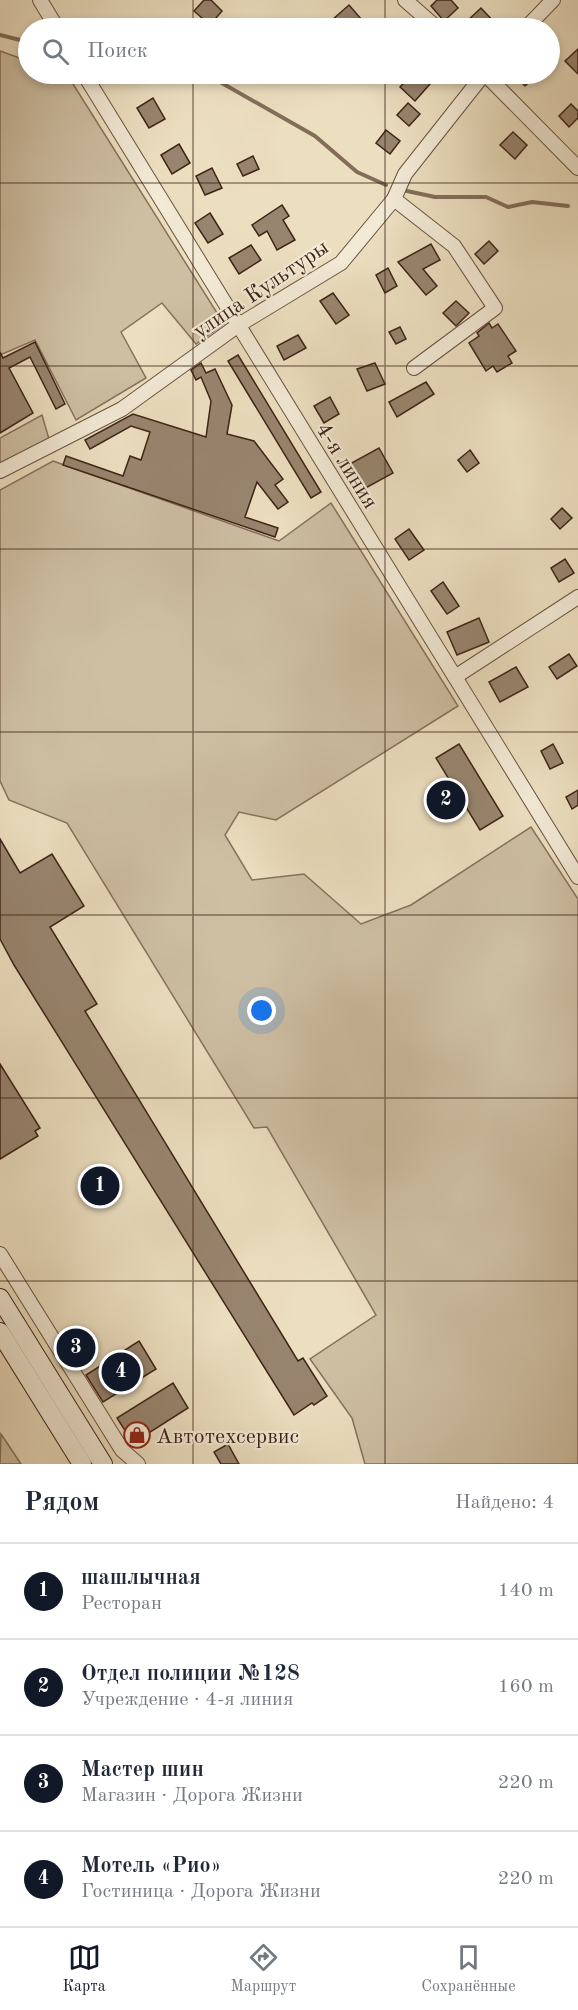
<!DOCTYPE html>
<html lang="ru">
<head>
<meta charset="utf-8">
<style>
  body { margin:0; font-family:"Old Standard TT",serif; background:#f6f6f7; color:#1f2937 }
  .you { position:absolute; left:262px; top:1011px; width:21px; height:21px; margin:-15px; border:4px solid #fff; border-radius:50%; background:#1a73e8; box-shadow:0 0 0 9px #1a73e833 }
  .badge { display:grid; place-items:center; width:39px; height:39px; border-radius:50%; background:#111827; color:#fff; font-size:20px; font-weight:700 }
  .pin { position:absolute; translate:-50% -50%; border:3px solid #fff; box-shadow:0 2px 6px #0006 }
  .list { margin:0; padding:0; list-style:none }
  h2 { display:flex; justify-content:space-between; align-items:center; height:78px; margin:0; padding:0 24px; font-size:26px }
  h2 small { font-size:20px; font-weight:400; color:#747a83 }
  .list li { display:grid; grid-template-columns:39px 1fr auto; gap:18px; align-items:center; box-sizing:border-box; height:96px; padding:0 24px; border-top:2px solid #e0e1e3 }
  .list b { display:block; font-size:22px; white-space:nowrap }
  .list p { margin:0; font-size:20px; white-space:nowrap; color:#747a83 }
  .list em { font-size:20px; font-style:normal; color:#747a83 }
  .icon { flex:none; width:33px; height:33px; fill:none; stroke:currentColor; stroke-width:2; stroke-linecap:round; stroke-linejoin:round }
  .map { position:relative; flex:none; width:578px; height:1464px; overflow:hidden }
  .search { position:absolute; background:#fff; box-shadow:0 3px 9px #0003; left:18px; right:18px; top:18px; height:66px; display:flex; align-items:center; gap:15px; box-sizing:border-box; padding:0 21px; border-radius:33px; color:#747a83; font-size:22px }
  .sheet { height:462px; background:#fff }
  nav { display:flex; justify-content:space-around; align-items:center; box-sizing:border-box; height:84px; border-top:2px solid #e0e1e3; background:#fff; font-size:16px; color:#747a83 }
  nav a { display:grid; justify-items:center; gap:3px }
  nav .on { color:#111827 }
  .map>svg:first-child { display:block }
  .green { fill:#cebfa3; stroke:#86715d; stroke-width:1.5 }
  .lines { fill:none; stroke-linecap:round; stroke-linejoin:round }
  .stream { stroke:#836d5a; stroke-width:4 }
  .building { fill:#98856f; stroke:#3e2317; stroke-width:1.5 }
  .street-casing { stroke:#6a5241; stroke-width:16 }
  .secondary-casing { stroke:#3e2317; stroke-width:20 }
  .street { stroke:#f3ead6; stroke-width:14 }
  .secondary { stroke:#f3ead6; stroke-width:18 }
  .grid { fill:none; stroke:#3e2317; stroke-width:1.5; stroke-opacity:0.55 }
  .labels { text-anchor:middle; stroke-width:4.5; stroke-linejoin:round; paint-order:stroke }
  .street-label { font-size:22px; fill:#3e2317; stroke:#f3ead6 }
  .poi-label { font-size:22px; fill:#3e2317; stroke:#f3ead6; text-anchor:start }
</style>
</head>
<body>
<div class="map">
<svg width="578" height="1464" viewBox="0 0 578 1464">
  <rect width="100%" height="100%" fill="#ecdfc0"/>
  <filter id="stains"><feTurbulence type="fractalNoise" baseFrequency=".00333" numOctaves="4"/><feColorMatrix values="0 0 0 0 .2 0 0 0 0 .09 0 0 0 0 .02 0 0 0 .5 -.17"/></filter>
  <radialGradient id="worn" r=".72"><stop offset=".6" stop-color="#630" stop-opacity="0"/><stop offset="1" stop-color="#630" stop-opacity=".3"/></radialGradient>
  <!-- green -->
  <g class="green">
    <polygon points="0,51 28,61 28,74 68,76 224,324 196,344 162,303 121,332 146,378 76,420 35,340 0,355"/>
    <polygon points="42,415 49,439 0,465 0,438"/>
    <polygon points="53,461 279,541 331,503 458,706 276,820 239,812 225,835 252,880 304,874 361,924 411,905 531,827 578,899 578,1464 365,1464 352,1418 310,1359 376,1315 267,1127 254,1128 67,823 9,800 0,781 0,490"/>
    <polygon points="1,1434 21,1464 0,1464"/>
  </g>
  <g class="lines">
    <!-- stream -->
    <g class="stream">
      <polyline points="0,35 28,42"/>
      <polyline points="206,74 315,136 357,172 386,185"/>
      <polyline points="407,191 435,197 486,197 508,207 532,202 568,206"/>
    </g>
  </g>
  <!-- building -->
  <g class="building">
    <polygon points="204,0 211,0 222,11 210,25 194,11"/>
    <polygon points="437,0 451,0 458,8 444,21 431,6"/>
    <polygon points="349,5 361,19 350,28 323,28"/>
    <polygon points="481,8 494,22 486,28 470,28 465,23"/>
    <polygon points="578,49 578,74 565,61"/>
    <polygon points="412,74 418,74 430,84 415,101 400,87"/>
    <polygon points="514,74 538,74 525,86"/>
    <polygon points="153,98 165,119 149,128 137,108"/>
    <polygon points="408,103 420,114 409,126 397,115"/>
    <polygon points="571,104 578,111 578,118 569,127 559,116"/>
    <polygon points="386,130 400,141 390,154 376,143"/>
    <polygon points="513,132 527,145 515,159 500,145"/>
    <polygon points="179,144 190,163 172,174 161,155"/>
    <polygon points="253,156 259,169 243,176 237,164"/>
    <polygon points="212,168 222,188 205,195 196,176"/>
    <polygon points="282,205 289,216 283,220 295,240 277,250 267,231 259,236 252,225"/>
    <polygon points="210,213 223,234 208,243 195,223"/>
    <polygon points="489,241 498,251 484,264 475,254"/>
    <polygon points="431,244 440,260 423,269 437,286 426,295 398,262"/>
    <polygon points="251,245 261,260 239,274 229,258"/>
    <polygon points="388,268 397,286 385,293 376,275"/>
    <polygon points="333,293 349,315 336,324 320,301"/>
    <polygon points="456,301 469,313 456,326 443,313"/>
    <polygon points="489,323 492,328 498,324 516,351 508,356 512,363 497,372 493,366 486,371 469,343 479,336 477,333"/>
    <polygon points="400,327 406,339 396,344 389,332"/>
    <polygon points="298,335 306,348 284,360 277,346"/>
    <polygon points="35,342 65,404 56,409 30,357 9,368 33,413 0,433 0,352 3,358"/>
    <polygon points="238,355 321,492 311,498 228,361"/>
    <polygon points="201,363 206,373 215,369 232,405 227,434 254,441 283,479 275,485 288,502 278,509 257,482 245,517 278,528 275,537 63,465 66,456 123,476 130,456 141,460 150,432 131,426 90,449 85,440 133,414 206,437 211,401 201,377 196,380 191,370"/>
    <polygon points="375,363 385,384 367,391 357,369"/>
    <polygon points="426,382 434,394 397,417 389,402"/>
    <polygon points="330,397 339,414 324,423 314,406"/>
    <polygon points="379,448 393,473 362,490 348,465"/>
    <polygon points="470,450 479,463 467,472 458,460"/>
    <polygon points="562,508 572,518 560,529 551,519"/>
    <polygon points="409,529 424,550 409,560 395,539"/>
    <polygon points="565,559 574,573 559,582 551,568"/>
    <polygon points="443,582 459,606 447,614 431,591"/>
    <polygon points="479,618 489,642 457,655 447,632"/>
    <polygon points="569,654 577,666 557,679 549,667"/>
    <polygon points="516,667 528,687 500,702 489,682"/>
    <polygon points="459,744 503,816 480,830 436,758"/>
    <polygon points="553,744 563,763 550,769 541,751"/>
    <polygon points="578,790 578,805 572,809 566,797"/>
    <polygon points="0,839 20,873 52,854 84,906 50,927 97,1004 85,1011 298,1361 303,1358 327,1396 314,1405 312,1403 294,1415 14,965 0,939"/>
    <polygon points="0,1064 40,1128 35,1131 38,1136 0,1159"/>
    <polygon points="139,1341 156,1369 103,1402 86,1375"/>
    <polygon points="173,1383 188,1408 133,1443 117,1418"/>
    <polygon points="228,1444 239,1464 221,1464 214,1452"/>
  </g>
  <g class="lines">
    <!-- street casing -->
    <g class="street-casing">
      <g id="street">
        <polyline points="40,0 57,28"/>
        <polyline points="405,0 437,28"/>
        <polyline points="526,28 553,0"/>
        <polyline points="84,74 578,877"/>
        <polyline points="485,74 578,168"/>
        <polyline points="394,199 454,246 495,308 414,368"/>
        <polyline points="0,471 122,409 237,326 341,263 394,199 405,174 484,74"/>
        <polyline points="455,677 578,597"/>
        <polyline points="0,1254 122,1450 138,1464"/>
      </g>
    </g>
    <!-- secondary casing -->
    <g class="secondary-casing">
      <g id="secondary">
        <polyline points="0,1298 103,1464"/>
        <polyline points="0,1332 82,1464"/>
      </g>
    </g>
    <!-- street -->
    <use href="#street" class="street"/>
    <!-- secondary -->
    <use href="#secondary" class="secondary"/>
  </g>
  <!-- grid -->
  <path class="grid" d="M193,0V28M385,0V28M193,74V1464M385,74V1464M0,183H578M0,366H578M0,549H578M0,732H578M0,915H578M0,1098H578M0,1281H578"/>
  <!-- icons -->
  <defs>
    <g id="shop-ring" transform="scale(1.35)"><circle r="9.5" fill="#f3ead6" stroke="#8f2418" stroke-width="1.5"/><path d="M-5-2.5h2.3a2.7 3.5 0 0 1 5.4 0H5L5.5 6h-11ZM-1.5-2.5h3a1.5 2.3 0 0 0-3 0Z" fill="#8f2418"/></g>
  </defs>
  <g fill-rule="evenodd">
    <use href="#shop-ring" x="137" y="1435"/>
  </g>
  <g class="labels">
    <!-- street labels -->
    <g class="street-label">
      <text transform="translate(260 288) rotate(-34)" y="8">улица Культуры</text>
      <text transform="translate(348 465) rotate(58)" y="8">4-я линия</text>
    </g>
    <!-- poi labels -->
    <g class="poi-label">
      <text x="156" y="1443">Автотехсервис</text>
    </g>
  </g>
  <rect width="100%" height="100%" filter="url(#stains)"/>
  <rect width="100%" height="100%" fill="url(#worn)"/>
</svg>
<div class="you"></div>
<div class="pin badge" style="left:100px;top:1186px">1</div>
<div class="pin badge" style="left:446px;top:800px">2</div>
<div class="pin badge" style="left:76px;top:1348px">3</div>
<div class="pin badge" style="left:121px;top:1372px">4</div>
<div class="search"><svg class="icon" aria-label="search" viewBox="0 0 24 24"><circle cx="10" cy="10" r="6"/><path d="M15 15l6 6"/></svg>Поиск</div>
</div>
<section class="sheet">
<h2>Рядом<small>Найдено: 4</small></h2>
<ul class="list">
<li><span class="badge">1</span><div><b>шашлычная</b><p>Ресторан</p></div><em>140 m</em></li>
<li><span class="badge">2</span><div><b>Отдел полиции №128</b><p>Учреждение · 4-я линия</p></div><em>160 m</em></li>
<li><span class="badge">3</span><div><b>Мастер шин</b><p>Магазин · Дорога Жизни</p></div><em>220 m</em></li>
<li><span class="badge">4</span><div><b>Мотель «Рио»</b><p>Гостиница · Дорога Жизни</p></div><em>220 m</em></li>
</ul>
</section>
<nav>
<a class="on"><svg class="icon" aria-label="map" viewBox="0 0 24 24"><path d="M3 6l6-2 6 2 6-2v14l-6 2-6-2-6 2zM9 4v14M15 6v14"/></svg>Карта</a>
<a><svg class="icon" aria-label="directions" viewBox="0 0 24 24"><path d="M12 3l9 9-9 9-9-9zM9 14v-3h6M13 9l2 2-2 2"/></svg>Маршрут</a>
<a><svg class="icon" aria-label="saved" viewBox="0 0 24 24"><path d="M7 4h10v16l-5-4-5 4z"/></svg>Сохранённые</a>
</nav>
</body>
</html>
